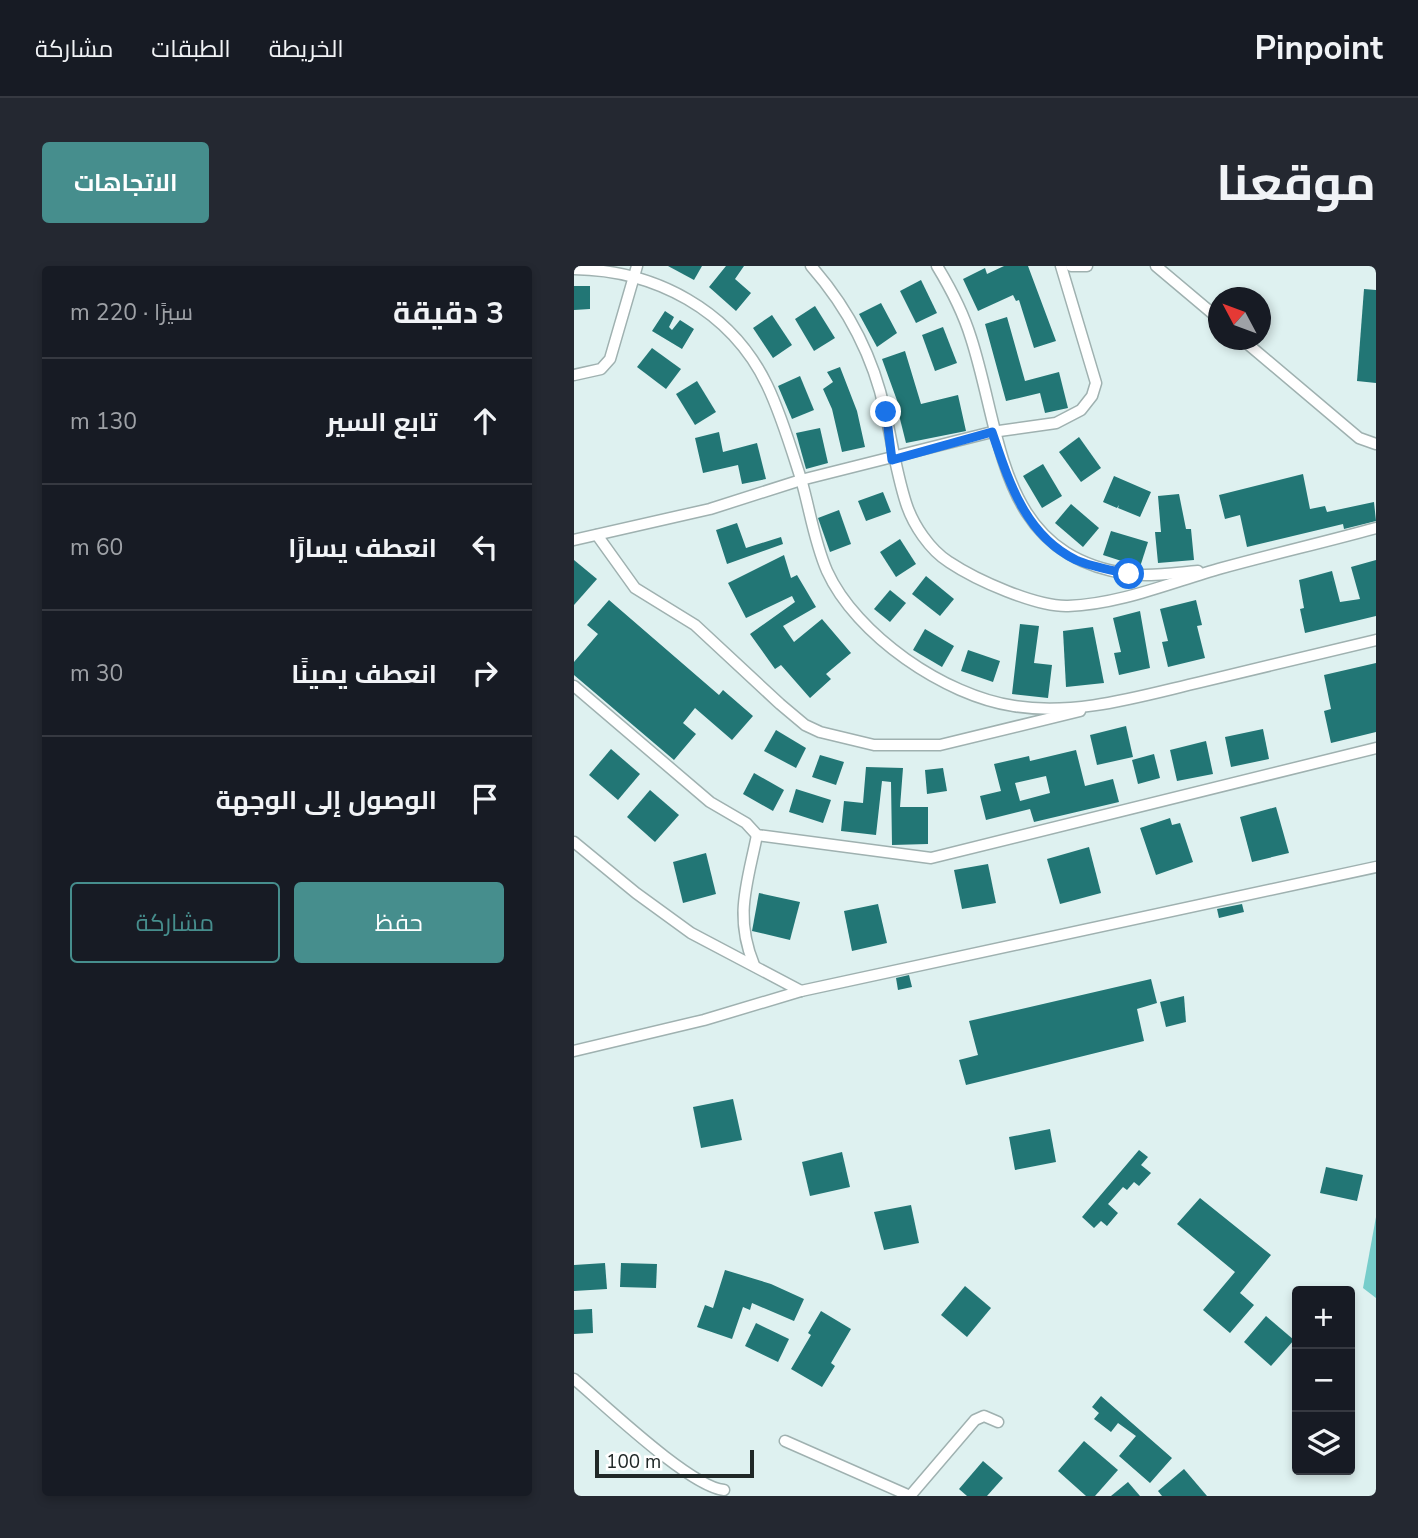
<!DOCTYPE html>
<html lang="ar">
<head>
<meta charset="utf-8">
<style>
  body { margin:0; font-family:"Nunito Sans",Cairo,sans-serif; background:#242831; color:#f1f3f6; direction:rtl }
  .controls { position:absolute; right:21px; bottom:21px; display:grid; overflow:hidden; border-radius:7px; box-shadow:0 4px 10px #0003 }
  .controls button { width:63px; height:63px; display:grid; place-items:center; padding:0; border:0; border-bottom:2px solid #363941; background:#171b24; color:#f1f3f6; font:35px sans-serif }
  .compass { position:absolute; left:634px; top:21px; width:63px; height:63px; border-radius:50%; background:#171b24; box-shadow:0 4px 10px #0003; rotate:311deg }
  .scale { position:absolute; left:21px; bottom:18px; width:159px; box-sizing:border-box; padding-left:7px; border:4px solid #202827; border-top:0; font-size:19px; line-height:24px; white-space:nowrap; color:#202827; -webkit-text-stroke:5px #fff; paint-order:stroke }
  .stop { position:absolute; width:21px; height:21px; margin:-16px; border:5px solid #1a73e8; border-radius:50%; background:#fff }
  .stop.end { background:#1a73e8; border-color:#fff; box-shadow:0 2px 7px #0008 }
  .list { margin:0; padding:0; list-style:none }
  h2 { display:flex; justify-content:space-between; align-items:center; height:91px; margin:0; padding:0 28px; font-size:30px }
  h2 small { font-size:23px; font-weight:400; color:#9ea1a6 }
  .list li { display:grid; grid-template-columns:46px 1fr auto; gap:21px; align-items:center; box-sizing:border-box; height:126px; padding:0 28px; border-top:2px solid #363941 }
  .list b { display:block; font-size:26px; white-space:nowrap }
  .list em { font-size:23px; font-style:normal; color:#9ea1a6 }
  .actions { display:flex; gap:14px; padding:21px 28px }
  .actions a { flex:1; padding:16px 0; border:2px solid #468e8d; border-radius:7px; text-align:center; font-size:24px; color:#468e8d }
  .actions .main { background:#468e8d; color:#fff }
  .icon { flex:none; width:38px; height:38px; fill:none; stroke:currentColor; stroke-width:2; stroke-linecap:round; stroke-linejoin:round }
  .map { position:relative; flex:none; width:802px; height:1230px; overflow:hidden; direction:ltr; border-radius:7px }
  header { display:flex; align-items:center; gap:42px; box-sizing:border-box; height:98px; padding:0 35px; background:#171b24; border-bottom:2px solid #363941 }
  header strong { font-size:33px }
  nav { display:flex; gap:38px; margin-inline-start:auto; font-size:24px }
  .intro { display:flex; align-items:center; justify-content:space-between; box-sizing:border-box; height:168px; padding:0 42px }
  h1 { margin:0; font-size:49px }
  .button { padding:18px 32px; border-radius:7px; background:#468e8d; color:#fff; font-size:24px; font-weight:700 }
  main { display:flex; gap:42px; padding:0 42px }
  aside { flex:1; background:#171b24; border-radius:7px; box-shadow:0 4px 10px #0003 }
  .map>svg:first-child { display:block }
  .green { fill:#76cdcb }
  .building { fill:#227675; fill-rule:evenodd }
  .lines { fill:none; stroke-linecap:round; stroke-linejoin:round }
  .minor-casing { stroke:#9fb1b0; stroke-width:13 }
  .minor { stroke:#fff; stroke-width:10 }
  .route { stroke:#1a73e8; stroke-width:9 }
</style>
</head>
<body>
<header>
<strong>Pinpoint</strong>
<nav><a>الخريطة</a><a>الطبقات</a><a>مشاركة</a></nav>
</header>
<div class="intro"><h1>موقعنا</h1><a class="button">الاتجاهات</a></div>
<main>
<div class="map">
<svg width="802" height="1230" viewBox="0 0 802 1230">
  <rect width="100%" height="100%" fill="#def1f0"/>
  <!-- green -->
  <polygon class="green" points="802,951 802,1032 789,1022"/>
  <!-- building -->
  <g class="building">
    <polygon points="94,0 128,0 120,14"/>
    <polygon points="152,0 170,0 161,13 177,27 162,45 135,21"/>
    <polygon points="430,0 454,0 482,75 460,82 445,34 442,35 439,29 404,45 389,13 411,2 413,8"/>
    <polygon points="347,14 363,47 342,57 326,25"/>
    <polygon points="0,20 16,20 16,43 0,44"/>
    <polygon points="790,23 802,24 802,117 783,115"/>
    <polygon points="307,37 323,67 303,81 285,48"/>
    <polygon points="241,40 261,72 240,85 221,53"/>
    <polygon points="91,45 100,51 95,61 98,64 106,54 120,63 108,83 78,65"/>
    <polygon points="198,49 218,79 199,92 179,62"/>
    <polygon points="433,51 451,115 485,106 494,142 471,147 466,127 432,135 411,58"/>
    <polygon points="369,61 383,97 361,105 348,69"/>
    <polygon points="78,82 107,103 92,123 63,101"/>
    <polygon points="331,85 347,138 384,129 392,165 332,177 323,141 325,140 308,93"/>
    <polygon points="266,101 283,145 291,181 268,186 258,143 249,123 259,116 253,106"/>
    <polygon points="226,110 240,144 218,153 204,120"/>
    <polygon points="123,115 142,146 121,159 102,128"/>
    <polygon points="246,162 254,197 232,203 222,167"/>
    <polygon points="145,166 149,186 183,177 192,213 168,218 164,199 129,207 121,172"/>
    <polygon points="505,171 527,202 507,216 485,186"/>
    <polygon points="469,198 488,230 468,242 449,210"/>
    <polygon points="729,208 736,243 751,240 753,246 800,236 802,255 770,263 769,258 673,281 666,249 651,253 645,229"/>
    <polygon points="540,210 577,226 566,251 544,242 545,239 543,242 529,236"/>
    <polygon points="309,226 317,246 292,255 284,235"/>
    <polygon points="605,228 612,263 617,263 620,294 584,297 581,266 587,266 584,230"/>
    <polygon points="497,238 525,262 509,281 481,257"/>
    <polygon points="265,244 277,278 256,286 244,252"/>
    <polygon points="163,257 172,282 207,271 209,278 153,298 142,264"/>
    <polygon points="537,265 574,276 566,301 529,289"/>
    <polygon points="326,273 342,298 322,311 306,286"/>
    <polygon points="210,289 217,312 223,309 242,341 209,360 220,376 248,353 277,387 252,408 257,413 236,432 207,399 201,403 176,368 221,336 218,330 172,352 154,317"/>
    <polygon points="0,294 23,313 0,339"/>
    <polygon points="802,294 802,350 731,367 726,343 730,342 725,314 758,305 766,336 786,333 777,301"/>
    <polygon points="352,310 380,333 366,350 338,328"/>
    <polygon points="316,324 332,337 316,356 300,343"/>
    <polygon points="35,334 145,429 149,424 179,450 158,474 121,442 109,457 122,468 100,494 0,409 0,396 24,368 13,359"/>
    <polygon points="622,334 628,359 623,360 631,392 594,401 588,376 594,375 586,343"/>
    <polygon points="566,345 576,402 545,409 540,387 547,386 539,352"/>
    <polygon points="446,358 465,360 460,397 478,399 474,432 438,428"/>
    <polygon points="519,361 530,417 492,421 489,365"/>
    <polygon points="351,363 380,380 368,401 339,384"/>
    <polygon points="394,384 426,395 419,416 387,405"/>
    <polygon points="802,397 802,466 757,477 750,445 757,443 750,409"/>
    <polygon points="552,460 559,491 523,499 516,469"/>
    <polygon points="689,463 695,493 657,501 651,471"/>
    <polygon points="202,464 232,482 222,502 190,485"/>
    <polygon points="632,475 639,508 603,515 596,484"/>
    <polygon points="37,483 66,508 44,534 15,509"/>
    <path d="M502,484L511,520L539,513L545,536L460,556L456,543L412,554L406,530L427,525L420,498L455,490L456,495ZM472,510L476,527L446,535L441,517Z"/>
    <polygon points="580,488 586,512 564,518 558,494"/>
    <polygon points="246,489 270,496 262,519 238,511"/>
    <polygon points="292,501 329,502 326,541 354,541 354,578 318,579 317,516 308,515 302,569 267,565 270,535 289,537"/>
    <polygon points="369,502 373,525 353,528 351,504"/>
    <polygon points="180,507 210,524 199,545 169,528"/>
    <polygon points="222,523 257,534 249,557 215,546"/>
    <polygon points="76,524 105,549 81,576 53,551"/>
    <polygon points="702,541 715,587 678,596 666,551"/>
    <polygon points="596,552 598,559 606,557 619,596 582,609 566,562"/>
    <polygon points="515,581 527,627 486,638 473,593"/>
    <polygon points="132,587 142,628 109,637 99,596"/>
    <polygon points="414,598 422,637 388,643 380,604"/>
    <polygon points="185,627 226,636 216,674 178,665"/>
    <polygon points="304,638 313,677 278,685 270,645"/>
    <polygon points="668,638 670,646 645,652 643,643"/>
    <polygon points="335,709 338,721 324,724 322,712"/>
    <polygon points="577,713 583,737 563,743 570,775 392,819 385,794 404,789 395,755"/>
    <polygon points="610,730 612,756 592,761 586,736"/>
    <polygon points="159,833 168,874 127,882 119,841"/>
    <polygon points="476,863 482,896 441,904 435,871"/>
    <polygon points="565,884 574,891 567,899 577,907 565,920 560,916 553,924 549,921 534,938 544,947 533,960 527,955 520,962 508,951"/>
    <polygon points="268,886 276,921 236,930 228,896"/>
    <polygon points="752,901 789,909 783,935 746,927"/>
    <polygon points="626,932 697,989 666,1027 680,1039 656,1067 629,1044 661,1006 603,958"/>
    <polygon points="337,939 345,977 310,984 300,946"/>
    <polygon points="31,997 33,1023 0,1025 0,999"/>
    <polygon points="47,997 83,998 82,1022 46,1021"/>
    <polygon points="151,1004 197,1018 230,1033 220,1055 178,1037 176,1044 169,1041 158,1073 123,1061 131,1039 139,1042"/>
    <polygon points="391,1020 417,1042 393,1071 367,1049"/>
    <polygon points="18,1043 19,1067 0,1068 0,1044"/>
    <polygon points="247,1045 277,1063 257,1097 261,1100 248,1121 217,1103 237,1069 234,1067"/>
    <polygon points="692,1050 720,1074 697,1100 670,1076"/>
    <polygon points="182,1057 215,1073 204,1096 171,1080"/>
    <polygon points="527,1130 598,1192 576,1217 545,1190 562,1170 544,1157 537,1166 520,1153 525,1147 518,1141"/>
    <polygon points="510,1175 544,1204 521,1230 512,1230 484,1205"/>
    <polygon points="409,1195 429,1212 413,1230 393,1230 385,1223"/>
    <polygon points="610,1203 633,1230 588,1230 584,1225"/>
    <polygon points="554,1216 566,1230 537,1230"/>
  </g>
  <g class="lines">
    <!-- minor casing -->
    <g class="minor-casing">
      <g id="minor">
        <path d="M237,0C274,42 299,90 311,145C318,176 322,206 332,237C339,259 356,284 375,296C402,314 462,341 494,340C547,338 598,316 648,302C699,288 751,276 802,262"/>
        <path d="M363,0C377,23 389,46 397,72C429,171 424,290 555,308C577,311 601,307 624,305"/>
        <polyline points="497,0 513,0"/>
        <polyline points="582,0 645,53"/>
        <path d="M0,3C81,4 157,44 193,119C207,148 217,182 227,213C236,244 240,275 253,305C282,369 371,430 440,440C503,450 566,430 627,416C686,402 744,388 802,374"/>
        <polyline points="669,74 785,172 802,178"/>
        <polyline points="0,109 27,103 36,93 63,0"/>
        <polyline points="23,269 61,322 121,359 206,438 231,459 246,466 300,479 366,479 506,445"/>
        <polyline points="0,274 136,243 227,214 418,166 482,157 507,144 518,130 522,117 487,0"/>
        <polyline points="0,420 136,536 172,557 183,569 357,592 802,482"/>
        <polyline points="0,576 62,627 117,667 227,725"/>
        <path d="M180,699C160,650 173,619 183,569"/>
        <polyline points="0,785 130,754 227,725 802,601"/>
        <path d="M0,1113C30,1138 116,1221 150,1224"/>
        <polyline points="211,1175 336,1230"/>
        <polyline points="336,1230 401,1154 410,1150 424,1156"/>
      </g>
    </g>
    <!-- minor -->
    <use href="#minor" class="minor"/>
  </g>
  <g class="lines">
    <!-- route -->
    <path class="route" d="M312,146L318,194L418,166C435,216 451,269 502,294C518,301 538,304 555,308"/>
  </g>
</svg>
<div class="controls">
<button>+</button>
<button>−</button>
<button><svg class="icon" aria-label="layers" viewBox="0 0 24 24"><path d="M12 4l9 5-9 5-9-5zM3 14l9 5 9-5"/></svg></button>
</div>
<svg class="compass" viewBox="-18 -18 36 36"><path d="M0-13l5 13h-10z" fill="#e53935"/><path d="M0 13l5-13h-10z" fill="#9ea1a6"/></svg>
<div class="scale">100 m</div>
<div class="stop" style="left:555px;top:308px"></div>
<div class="stop end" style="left:312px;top:146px"></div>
</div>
<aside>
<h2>3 دقيقة<small>سيرًا · 220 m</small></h2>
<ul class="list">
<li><svg class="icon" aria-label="ahead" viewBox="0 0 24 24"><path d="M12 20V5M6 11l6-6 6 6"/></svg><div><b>تابع السير</b></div><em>130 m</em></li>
<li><svg class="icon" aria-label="left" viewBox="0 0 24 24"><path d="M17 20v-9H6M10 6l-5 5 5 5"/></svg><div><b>انعطف يسارًا</b></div><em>60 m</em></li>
<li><svg class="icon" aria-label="right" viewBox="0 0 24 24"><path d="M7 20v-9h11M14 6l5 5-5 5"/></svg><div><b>انعطف يمينًا</b></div><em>30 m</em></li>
<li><svg class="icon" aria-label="arrive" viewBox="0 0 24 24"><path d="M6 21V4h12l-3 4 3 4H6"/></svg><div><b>الوصول إلى الوجهة</b></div></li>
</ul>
<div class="actions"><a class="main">حفظ</a><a>مشاركة</a></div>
</aside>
</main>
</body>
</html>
